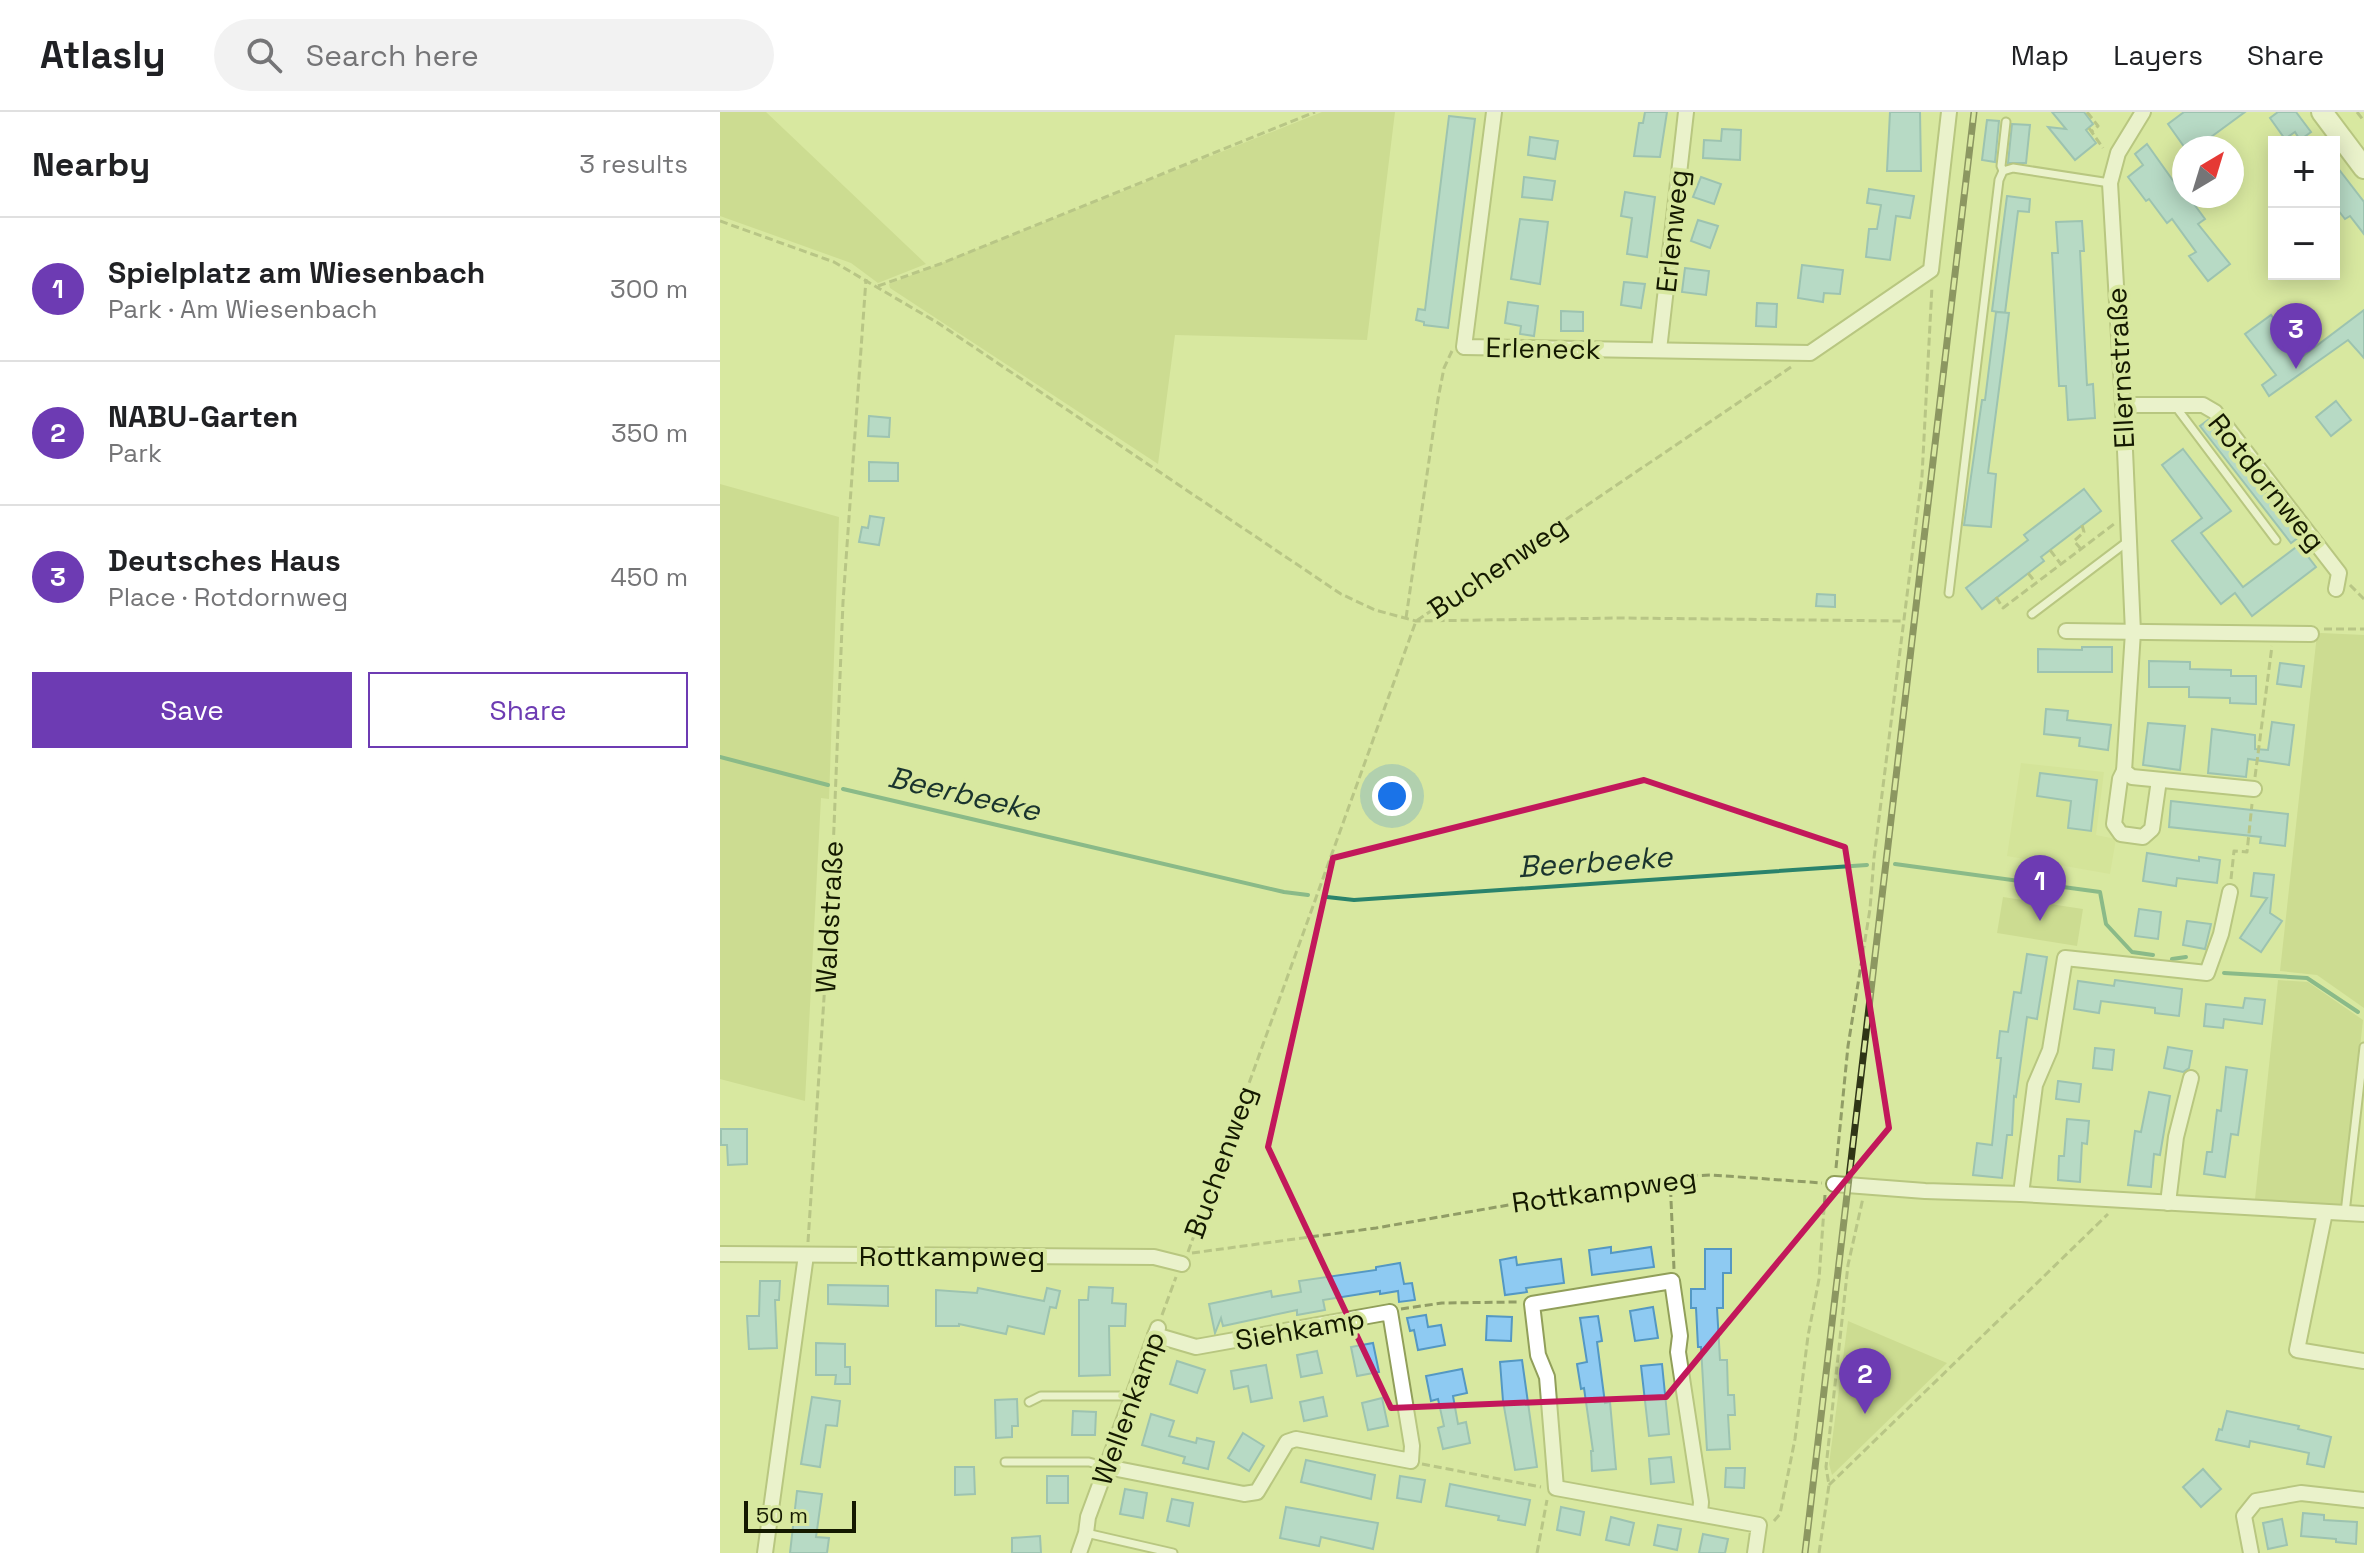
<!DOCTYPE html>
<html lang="en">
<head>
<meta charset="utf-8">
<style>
  body { margin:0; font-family:"Space Grotesk",sans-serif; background:#f2f2f2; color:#202124 }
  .controls { position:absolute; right:24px; top:24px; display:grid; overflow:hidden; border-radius:0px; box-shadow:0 4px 20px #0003 }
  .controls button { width:72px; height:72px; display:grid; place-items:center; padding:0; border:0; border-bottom:2px solid #e0e0e0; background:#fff; color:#202124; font:40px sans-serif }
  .compass { position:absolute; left:1452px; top:24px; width:72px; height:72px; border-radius:50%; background:#fff; box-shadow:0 4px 20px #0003; rotate:38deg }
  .scale { position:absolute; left:24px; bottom:20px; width:112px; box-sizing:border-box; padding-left:8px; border:4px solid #141900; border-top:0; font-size:22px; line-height:28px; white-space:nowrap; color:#141900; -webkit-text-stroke:6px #d8e8a0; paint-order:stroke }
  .you { position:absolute; left:672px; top:684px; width:28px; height:28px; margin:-20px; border:6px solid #fff; border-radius:50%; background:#1a73e8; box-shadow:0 0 0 12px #1a73e833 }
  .badge { display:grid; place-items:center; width:52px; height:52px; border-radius:50%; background:#6d3bb3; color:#fff; font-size:26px; font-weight:700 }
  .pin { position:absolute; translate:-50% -66px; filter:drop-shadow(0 2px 4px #0008) }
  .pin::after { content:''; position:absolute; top:42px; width:28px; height:24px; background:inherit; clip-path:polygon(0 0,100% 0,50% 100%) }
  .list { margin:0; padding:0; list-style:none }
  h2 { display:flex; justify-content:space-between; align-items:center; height:104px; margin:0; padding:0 32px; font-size:34px }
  h2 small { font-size:26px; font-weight:400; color:#757577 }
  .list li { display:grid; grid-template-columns:52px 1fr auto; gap:24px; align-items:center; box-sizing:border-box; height:144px; padding:0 32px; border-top:2px solid #e0e0e0 }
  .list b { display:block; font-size:30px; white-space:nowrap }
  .list p { margin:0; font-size:26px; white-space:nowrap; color:#757577 }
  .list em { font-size:26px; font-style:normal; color:#757577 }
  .actions { display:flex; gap:16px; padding:24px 32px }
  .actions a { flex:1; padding:18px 0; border:2px solid #6d3bb3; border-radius:0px; text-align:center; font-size:28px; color:#6d3bb3 }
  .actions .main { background:#6d3bb3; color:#fff }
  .icon { flex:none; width:44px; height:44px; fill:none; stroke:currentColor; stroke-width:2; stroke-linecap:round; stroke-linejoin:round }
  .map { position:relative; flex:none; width:1644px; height:1441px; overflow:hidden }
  header { display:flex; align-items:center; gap:48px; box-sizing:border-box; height:112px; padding:0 40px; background:#fff; border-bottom:2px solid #e0e0e0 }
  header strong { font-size:38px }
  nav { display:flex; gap:44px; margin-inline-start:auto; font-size:28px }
  .search { width:560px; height:72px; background:#f2f2f2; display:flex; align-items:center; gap:20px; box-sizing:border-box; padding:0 28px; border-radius:44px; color:#757577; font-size:30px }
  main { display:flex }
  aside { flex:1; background:#fff }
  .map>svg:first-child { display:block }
  .built { fill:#cfe090 }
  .green { fill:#bdce7f }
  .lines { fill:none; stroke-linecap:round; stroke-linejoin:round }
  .stream { stroke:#2a836c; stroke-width:4 }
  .building { fill:#8ecaf2; stroke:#5498c3; stroke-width:2 }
  .service-casing { stroke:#919f5a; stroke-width:11 }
  .minor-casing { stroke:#919f5a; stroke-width:18 }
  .secondary-casing { stroke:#919f5a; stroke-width:24 }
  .path { stroke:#919d66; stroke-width:3; stroke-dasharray:8 4; stroke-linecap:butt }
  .service { stroke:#fff; stroke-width:7 }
  .minor { stroke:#fff; stroke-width:14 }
  .secondary { stroke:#fff; stroke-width:20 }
  .rail-casing { stroke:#2f3516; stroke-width:7 }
  .rail { stroke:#d8e8a0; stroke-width:4; stroke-dasharray:12; stroke-linecap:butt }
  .marked { fill:none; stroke:#c2185b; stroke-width:6; stroke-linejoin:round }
  .labels { text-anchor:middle; stroke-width:8; stroke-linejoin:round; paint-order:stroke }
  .street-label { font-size:28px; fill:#141900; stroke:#d8e8a0 }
  .water-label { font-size:30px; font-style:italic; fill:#1a342e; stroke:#d8e8a0 }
</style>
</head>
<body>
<header>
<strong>Atlasly</strong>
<div class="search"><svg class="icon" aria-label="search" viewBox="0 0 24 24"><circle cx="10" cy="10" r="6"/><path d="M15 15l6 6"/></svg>Search here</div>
<nav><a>Map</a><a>Layers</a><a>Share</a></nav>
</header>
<main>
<aside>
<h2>Nearby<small>3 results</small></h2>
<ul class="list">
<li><span class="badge">1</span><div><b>Spielplatz am Wiesenbach</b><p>Park · Am Wiesenbach</p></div><em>300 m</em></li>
<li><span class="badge">2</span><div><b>NABU-Garten</b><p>Park</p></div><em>350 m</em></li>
<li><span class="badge">3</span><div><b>Deutsches Haus</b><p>Place · Rotdornweg</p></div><em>450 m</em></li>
</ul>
<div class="actions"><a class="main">Save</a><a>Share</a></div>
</aside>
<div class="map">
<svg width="1644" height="1441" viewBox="0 0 1644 1441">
  <rect width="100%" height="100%" fill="#d8e8a0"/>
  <!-- built -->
  <polygon class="built" points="1301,651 1384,660 1376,723 1396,727 1390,762 1287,744"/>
  <!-- green -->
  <g class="green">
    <polygon points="0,0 46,0 206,152 158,171 131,151 0,104"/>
    <polygon points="602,0 675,0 647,228 455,223 438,352 170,176 169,172"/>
    <polygon points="0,372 119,405 109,687 101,686 85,989 0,967"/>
    <polygon points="1601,521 1644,523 1644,896 1597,863 1560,859 1597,522"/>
    <polygon points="1283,785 1363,797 1357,834 1277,821"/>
    <polygon points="1558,868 1588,870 1643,908 1623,1090 1620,1095 1535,1087"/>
    <polygon points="1128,1209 1227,1251 1112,1363 1109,1352"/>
  </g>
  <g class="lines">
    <!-- stream -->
    <g class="stream">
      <polyline points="0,645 108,673"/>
      <polyline points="123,677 564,780 588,783"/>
      <polyline points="1175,752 1380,780 1386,812 1412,840 1433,843"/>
      <polyline points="607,785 634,788 1147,753"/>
      <polyline points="1452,847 1466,845"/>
      <polyline points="1504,861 1587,866 1638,900"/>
    </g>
  </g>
  <!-- building -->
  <g class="building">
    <polygon points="925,0 947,0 940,45 914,44 919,11 923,11"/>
    <polygon points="1170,0 1200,0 1201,59 1167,59"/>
    <polygon points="1332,0 1364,0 1373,12 1366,18 1376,31 1355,48 1328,15 1346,17"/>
    <polygon points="1464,0 1525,0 1476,36 1465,36 1448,12"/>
    <polygon points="1558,0 1576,0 1591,20 1580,28 1575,20 1565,27 1550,6"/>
    <polygon points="729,4 755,7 728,216 704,213 704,210 696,208 698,197 705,198"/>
    <polygon points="1267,8 1279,9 1275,50 1262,48"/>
    <polygon points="1292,12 1310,13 1306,51 1288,51"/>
    <polygon points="1002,17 1021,18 1020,48 983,46 984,28 1001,29"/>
    <polygon points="810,25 838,29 835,47 808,43"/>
    <polygon points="1427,32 1464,84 1468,84 1485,107 1478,112 1510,152 1488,169 1469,144 1476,140 1452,107 1447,111 1429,87 1426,89 1408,65 1423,53 1415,42"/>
    <polygon points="1614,51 1644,90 1644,122 1630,104 1625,107 1614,93"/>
    <polygon points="804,65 835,69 832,88 802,85"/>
    <polygon points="981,65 1001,72 994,92 973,85"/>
    <polygon points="1149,77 1194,84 1190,106 1176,104 1170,148 1146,145 1149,117 1157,117 1161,93 1147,91"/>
    <polygon points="905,80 935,85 927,145 907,142 912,106 901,104"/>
    <polygon points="1287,84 1310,87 1309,100 1298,99 1285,201 1272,199"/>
    <polygon points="800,107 828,110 820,172 791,167"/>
    <polygon points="978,108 998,114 990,136 971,129"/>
    <polygon points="1362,109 1364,139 1360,139 1367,273 1373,272 1375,306 1348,308 1346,274 1339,274 1332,141 1338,141 1336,110"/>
    <polygon points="1082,153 1123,158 1120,182 1104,181 1103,190 1078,186"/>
    <polygon points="965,156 989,159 986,183 962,180"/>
    <polygon points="904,170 925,172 921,196 901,193"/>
    <polygon points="788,190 818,194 814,224 800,222 801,214 785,211"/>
    <polygon points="1037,191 1057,192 1056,215 1036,214"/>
    <polygon points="1644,198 1644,246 1628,228 1549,284 1542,273 1556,263 1525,222 1551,203 1583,244"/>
    <polygon points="841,199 863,200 863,219 841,219"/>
    <polygon points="1276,200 1289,201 1268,361 1276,362 1271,415 1244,413 1262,288 1265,288"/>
    <polygon points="1616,289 1631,308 1611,324 1596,305"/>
    <polygon points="149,304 170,306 169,325 148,324"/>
    <polygon points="1488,308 1579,425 1571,431 1480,314"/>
    <polygon points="1463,337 1511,399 1481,421 1523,475 1579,433 1596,455 1532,504 1515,481 1501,492 1452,429 1482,406 1442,353"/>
    <polygon points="149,350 178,351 178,369 149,369"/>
    <polygon points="1364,377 1381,399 1321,445 1324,449 1262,497 1246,476 1308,428 1304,423"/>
    <polygon points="150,404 164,406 159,433 139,430 142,415 148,416"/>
    <polygon points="1097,482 1115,483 1115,495 1096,494"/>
    <polygon points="1362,535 1392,535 1392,560 1318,560 1318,537 1362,538"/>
    <polygon points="1429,549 1470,550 1470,557 1511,558 1511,564 1536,564 1536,592 1510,591 1510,586 1469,585 1469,575 1429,575"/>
    <polygon points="1560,551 1584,554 1581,575 1557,572"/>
    <polygon points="1326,597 1348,599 1347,608 1391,613 1388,638 1359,634 1360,626 1324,622"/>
    <polygon points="1552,610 1574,613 1569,653 1528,647 1526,665 1488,661 1492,617 1535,623 1535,637 1548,638"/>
    <polygon points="1428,611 1465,614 1460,658 1423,653"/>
    <polygon points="1320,661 1377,668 1371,719 1348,716 1351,689 1317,684"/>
    <polygon points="1451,689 1568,702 1565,734 1540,731 1541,725 1449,715"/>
    <polygon points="1427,741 1479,749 1479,745 1500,748 1497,771 1457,766 1456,774 1423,769"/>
    <polygon points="1534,761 1554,763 1550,801 1562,809 1541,840 1520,826 1547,786 1531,784"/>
    <polygon points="1419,797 1441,800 1438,827 1415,824"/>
    <polygon points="1467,809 1491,812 1485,837 1463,833"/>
    <polygon points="1307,842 1327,845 1317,907 1307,905 1296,985 1294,984 1292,1023 1287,1023 1282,1066 1253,1063 1257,1031 1272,1033 1281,946 1277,946 1280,919 1288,920 1294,880 1301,881"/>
    <polygon points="1395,868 1462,877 1459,904 1435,901 1435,896 1381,889 1379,901 1354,897 1358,869 1394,874"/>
    <polygon points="1525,886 1545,888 1542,912 1504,907 1503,916 1484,914 1486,892 1523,896"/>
    <polygon points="1448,935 1472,939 1469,956 1463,960 1444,956"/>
    <polygon points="1375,936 1394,938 1392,958 1373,956"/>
    <polygon points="1506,955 1527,958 1518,1023 1511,1022 1505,1065 1484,1062 1487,1040 1492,1040 1497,998 1501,999"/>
    <polygon points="1338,969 1361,972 1359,990 1336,987"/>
    <polygon points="1429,980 1450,984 1440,1043 1434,1042 1431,1075 1408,1073 1415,1019 1421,1020"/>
    <polygon points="1347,1007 1369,1009 1367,1032 1362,1031 1360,1070 1338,1068 1339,1044 1344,1044"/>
    <polygon points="1,1017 27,1017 27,1052 8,1053 7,1033 1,1033"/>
    <polygon points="891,1135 891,1141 931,1135 934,1155 872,1163 869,1138"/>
    <polygon points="985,1137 1011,1137 1011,1161 1003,1161 1003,1196 997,1196 1000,1248 1007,1248 1008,1283 1014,1283 1015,1303 1008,1303 1010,1337 987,1338 981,1235 978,1235 976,1196 971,1196 971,1177 985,1177"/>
    <polygon points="796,1145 797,1153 841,1147 844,1171 806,1176 807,1180 785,1183 780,1148"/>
    <polygon points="680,1151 684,1172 692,1171 695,1188 679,1190 678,1179 660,1182 660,1179 603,1188 605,1198 577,1203 577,1198 503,1214 501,1206 495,1221 489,1192 551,1179 552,1185 581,1180 579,1169 656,1158 656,1155"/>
    <polygon points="40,1169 60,1169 59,1188 55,1188 57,1236 29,1237 27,1204 39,1204"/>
    <polygon points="108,1173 168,1174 168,1194 108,1192"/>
    <polygon points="369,1175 393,1176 392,1191 406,1192 405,1214 389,1214 390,1263 359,1264 359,1188 368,1188"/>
    <polygon points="258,1176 324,1189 327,1176 340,1179 336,1196 330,1195 324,1222 288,1214 286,1222 239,1212 239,1214 216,1214 216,1178 257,1181"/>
    <polygon points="933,1195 938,1226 915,1229 910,1199"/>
    <polygon points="706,1203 708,1215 721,1213 725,1233 698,1238 694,1218 690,1219 687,1206"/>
    <polygon points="767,1204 792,1205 791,1229 766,1228"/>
    <polygon points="878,1204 882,1229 877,1230 885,1291 890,1290 896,1357 872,1359 871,1339 873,1339 864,1276 861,1277 857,1252 867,1250 860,1206"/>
    <polygon points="96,1231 125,1232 125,1255 130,1255 130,1272 115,1272 116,1263 96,1263"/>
    <polygon points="653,1231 659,1260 637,1264 631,1235"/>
    <polygon points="597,1239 602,1261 581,1265 577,1243"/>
    <polygon points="802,1248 817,1355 795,1358 783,1289 780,1250"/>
    <polygon points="457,1249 485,1258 477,1281 450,1272"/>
    <polygon points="942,1252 949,1322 929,1324 921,1254"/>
    <polygon points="546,1253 552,1286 531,1290 528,1274 514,1277 511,1259"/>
    <polygon points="742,1257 747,1281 733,1284 738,1312 746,1310 750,1331 723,1337 718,1316 724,1314 718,1287 711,1289 706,1264"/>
    <polygon points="92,1285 120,1289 117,1314 106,1313 100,1355 81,1352"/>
    <polygon points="603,1285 607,1304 584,1309 580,1290"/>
    <polygon points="662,1286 668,1314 648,1318 642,1291"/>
    <polygon points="297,1287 298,1314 292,1314 292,1325 276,1326 275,1288"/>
    <polygon points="353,1299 376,1300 375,1323 352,1323"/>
    <polygon points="1507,1299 1579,1314 1578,1317 1611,1325 1604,1355 1587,1352 1589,1341 1530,1329 1529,1335 1496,1328 1499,1317 1502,1318"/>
    <polygon points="431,1302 454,1309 449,1324 476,1331 477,1326 494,1330 488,1357 463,1351 465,1345 422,1333"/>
    <polygon points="523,1321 544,1334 529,1359 508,1346"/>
    <polygon points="951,1345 954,1370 931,1372 929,1347"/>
    <polygon points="586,1348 655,1363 651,1387 581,1370"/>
    <polygon points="235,1355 254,1355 255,1382 235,1383"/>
    <polygon points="1006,1356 1025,1356 1024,1376 1005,1375"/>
    <polygon points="1483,1357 1501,1377 1481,1395 1463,1375"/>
    <rect x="327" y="1364" width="21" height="27"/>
    <polygon points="680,1364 705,1368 701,1390 677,1386"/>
    <polygon points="730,1372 810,1388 805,1413 778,1408 779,1404 726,1394"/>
    <polygon points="405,1377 427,1381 423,1406 400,1402"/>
    <polygon points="77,1379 102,1382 96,1425 109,1426 107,1441 70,1441"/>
    <polygon points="452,1387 473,1391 469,1414 447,1409"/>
    <polygon points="566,1395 658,1411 653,1437 601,1425 599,1434 560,1426"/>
    <polygon points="841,1395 864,1400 860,1423 837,1418"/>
    <polygon points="1583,1401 1604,1403 1604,1408 1637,1410 1636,1432 1616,1430 1616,1427 1581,1424"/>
    <polygon points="891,1405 914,1411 909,1433 886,1428"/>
    <polygon points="1562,1407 1567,1433 1548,1437 1543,1411"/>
    <polygon points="938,1413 961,1417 957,1438 934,1433"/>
    <polygon points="983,1422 1008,1427 1005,1441 979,1441"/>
    <polygon points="320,1424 321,1441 292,1441 292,1426"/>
  </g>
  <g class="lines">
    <!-- service casing -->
    <g class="service-casing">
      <g id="service">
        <polyline points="1283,59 1281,54 1286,10"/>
        <polyline points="1456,295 1556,428"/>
        <polyline points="1229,481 1279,68 1283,59 1293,56 1390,71"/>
        <polyline points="1312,502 1407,430"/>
        <polyline points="1625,1101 1644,935"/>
        <polyline points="309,1290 321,1284 412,1284"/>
        <polyline points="285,1350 369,1350 387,1355"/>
        <polyline points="366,1421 453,1441"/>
      </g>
    </g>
    <!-- minor casing -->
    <g class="minor-casing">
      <g id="minor">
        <polyline points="774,0 744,235 1090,241 1211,158 1229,0"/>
        <polyline points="1423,0 1398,41 1390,71 1403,293 1413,520 1404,659 1412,665 1534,677"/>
        <polyline points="939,238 966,0"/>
        <polyline points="1403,293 1483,293 1495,300 1619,461 1616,477"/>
        <polyline points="1346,519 1591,522"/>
        <polyline points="1404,659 1400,667 1394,712 1401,722 1423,725 1432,717 1439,668"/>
        <polyline points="1114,1072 1205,1079 1301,1082 1644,1102"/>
        <polyline points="1301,1082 1315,973 1330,938 1345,846 1487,861 1501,822 1510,780"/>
        <polyline points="1448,1091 1456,1025 1471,966"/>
        <polyline points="1605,1100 1577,1238 1644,1249"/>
        <polyline points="0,1142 434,1145 462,1152"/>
        <polyline points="387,1355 524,1382 537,1380 567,1330 576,1327 691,1349 692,1334 670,1200 476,1235 435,1223"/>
        <polyline points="980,1402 981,1390 958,1240 960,1224 952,1169 812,1192 818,1243 827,1265 836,1376 1039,1413 1035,1441"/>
        <polyline points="45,1441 86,1143"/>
        <polyline points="359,1441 366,1421 368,1405 438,1216"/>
        <polyline points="1531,1441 1524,1404 1536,1389 1581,1381 1644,1388"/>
      </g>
    </g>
    <!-- secondary casing -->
    <g class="secondary-casing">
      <polyline id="secondary" points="1602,0 1644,56"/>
    </g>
    <!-- path -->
    <g class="path">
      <polyline points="1367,0 1378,14 1371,20"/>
      <polyline points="1637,0 1644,9"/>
      <polyline points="1369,16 1383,36"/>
      <polyline points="0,109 114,150 218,211 621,482 655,498 696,509 899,506 1183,509"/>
      <polyline points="158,174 220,152 595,0"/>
      <polyline points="1361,437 1354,429 1364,420 1362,413"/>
      <polyline points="1330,438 1340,451"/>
      <polyline points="1308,461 1316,471"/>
      <polyline points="1630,473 1644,487"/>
      <polyline points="1276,485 1283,496 1394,412"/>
      <polyline points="686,506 718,287 724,256 732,239"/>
      <polyline points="1604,517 1644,517"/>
      <polyline points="1535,665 1552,534"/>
      <polyline points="1511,767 1514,739 1527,740 1532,692"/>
      <polyline points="1116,1056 1128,934 1150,797 1154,746 1202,364 1212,174"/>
      <polyline points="950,1065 954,1157"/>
      <polyline points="88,1130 112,764 123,490 146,167"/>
      <polyline points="468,1140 696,509 1071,255"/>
      <polyline points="472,1141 656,1116 950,1065 992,1063 1102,1071"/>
      <polyline points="681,1197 722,1191 797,1190"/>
      <polyline points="442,1203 456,1165"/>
      <polyline points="702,1352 821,1375"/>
      <polyline points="1109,1373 1388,1102"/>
      <polyline points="1054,1409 1060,1402 1075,1327 1088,1224 1099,1167 1105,1083"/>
      <polyline points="817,1441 827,1388"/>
      <polyline points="1099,1441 1109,1373 1106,1355 1128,1153 1143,1086"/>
    </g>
    <!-- service -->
    <use href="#service" class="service"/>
    <!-- minor -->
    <use href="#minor" class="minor"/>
    <!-- secondary -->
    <use href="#secondary" class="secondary"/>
    <!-- rail casing -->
    <g class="rail-casing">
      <polyline id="rail" points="1085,1441 1254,0"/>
    </g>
    <!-- rail -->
    <use href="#rail" class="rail"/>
  </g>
  <!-- marked area -->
  <path d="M0 0H1644V1441H0ZM924,668L1125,735L1169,1016L946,1285L671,1296L548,1035L613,746Z" fill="#d8e8a0" fill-opacity=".55" fill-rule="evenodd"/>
  <path class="marked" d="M924,668L1125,735L1169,1016L946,1285L671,1296L548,1035L613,746Z"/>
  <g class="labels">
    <!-- street labels -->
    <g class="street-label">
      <text transform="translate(952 119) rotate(-84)" y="10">Erlenweg</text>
      <text transform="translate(823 236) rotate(1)" y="10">Erleneck</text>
      <text transform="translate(1400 256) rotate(-93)" y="10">Ellernstraße</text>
      <text transform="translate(1547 370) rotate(51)" y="10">Rotdornweg</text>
      <text transform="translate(777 455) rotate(-34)" y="10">Buchenweg</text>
      <text transform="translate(109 805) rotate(-87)" y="10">Waldstraße</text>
      <text transform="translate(500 1050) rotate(-70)" y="10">Buchenweg</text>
      <text transform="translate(884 1078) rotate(-8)" y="10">Rottkampweg</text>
      <text x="232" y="1154">Rottkampweg</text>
      <text transform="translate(580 1217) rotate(-10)" y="10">Siehkamp</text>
      <text transform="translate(408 1296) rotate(-70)" y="10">Wellenkamp</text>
    </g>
    <!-- water labels -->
    <g class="water-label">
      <text transform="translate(244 682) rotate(13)" y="10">Beerbeeke</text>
      <text transform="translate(875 750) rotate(-4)" y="10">Beerbeeke</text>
    </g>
  </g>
</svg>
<div class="controls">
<button>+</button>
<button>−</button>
</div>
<svg class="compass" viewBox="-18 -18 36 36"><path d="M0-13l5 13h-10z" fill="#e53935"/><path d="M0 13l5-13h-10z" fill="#757577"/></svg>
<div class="scale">50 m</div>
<div class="you"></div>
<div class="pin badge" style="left:1320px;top:809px">1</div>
<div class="pin badge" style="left:1145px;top:1302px">2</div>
<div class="pin badge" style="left:1576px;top:257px">3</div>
</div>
</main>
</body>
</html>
